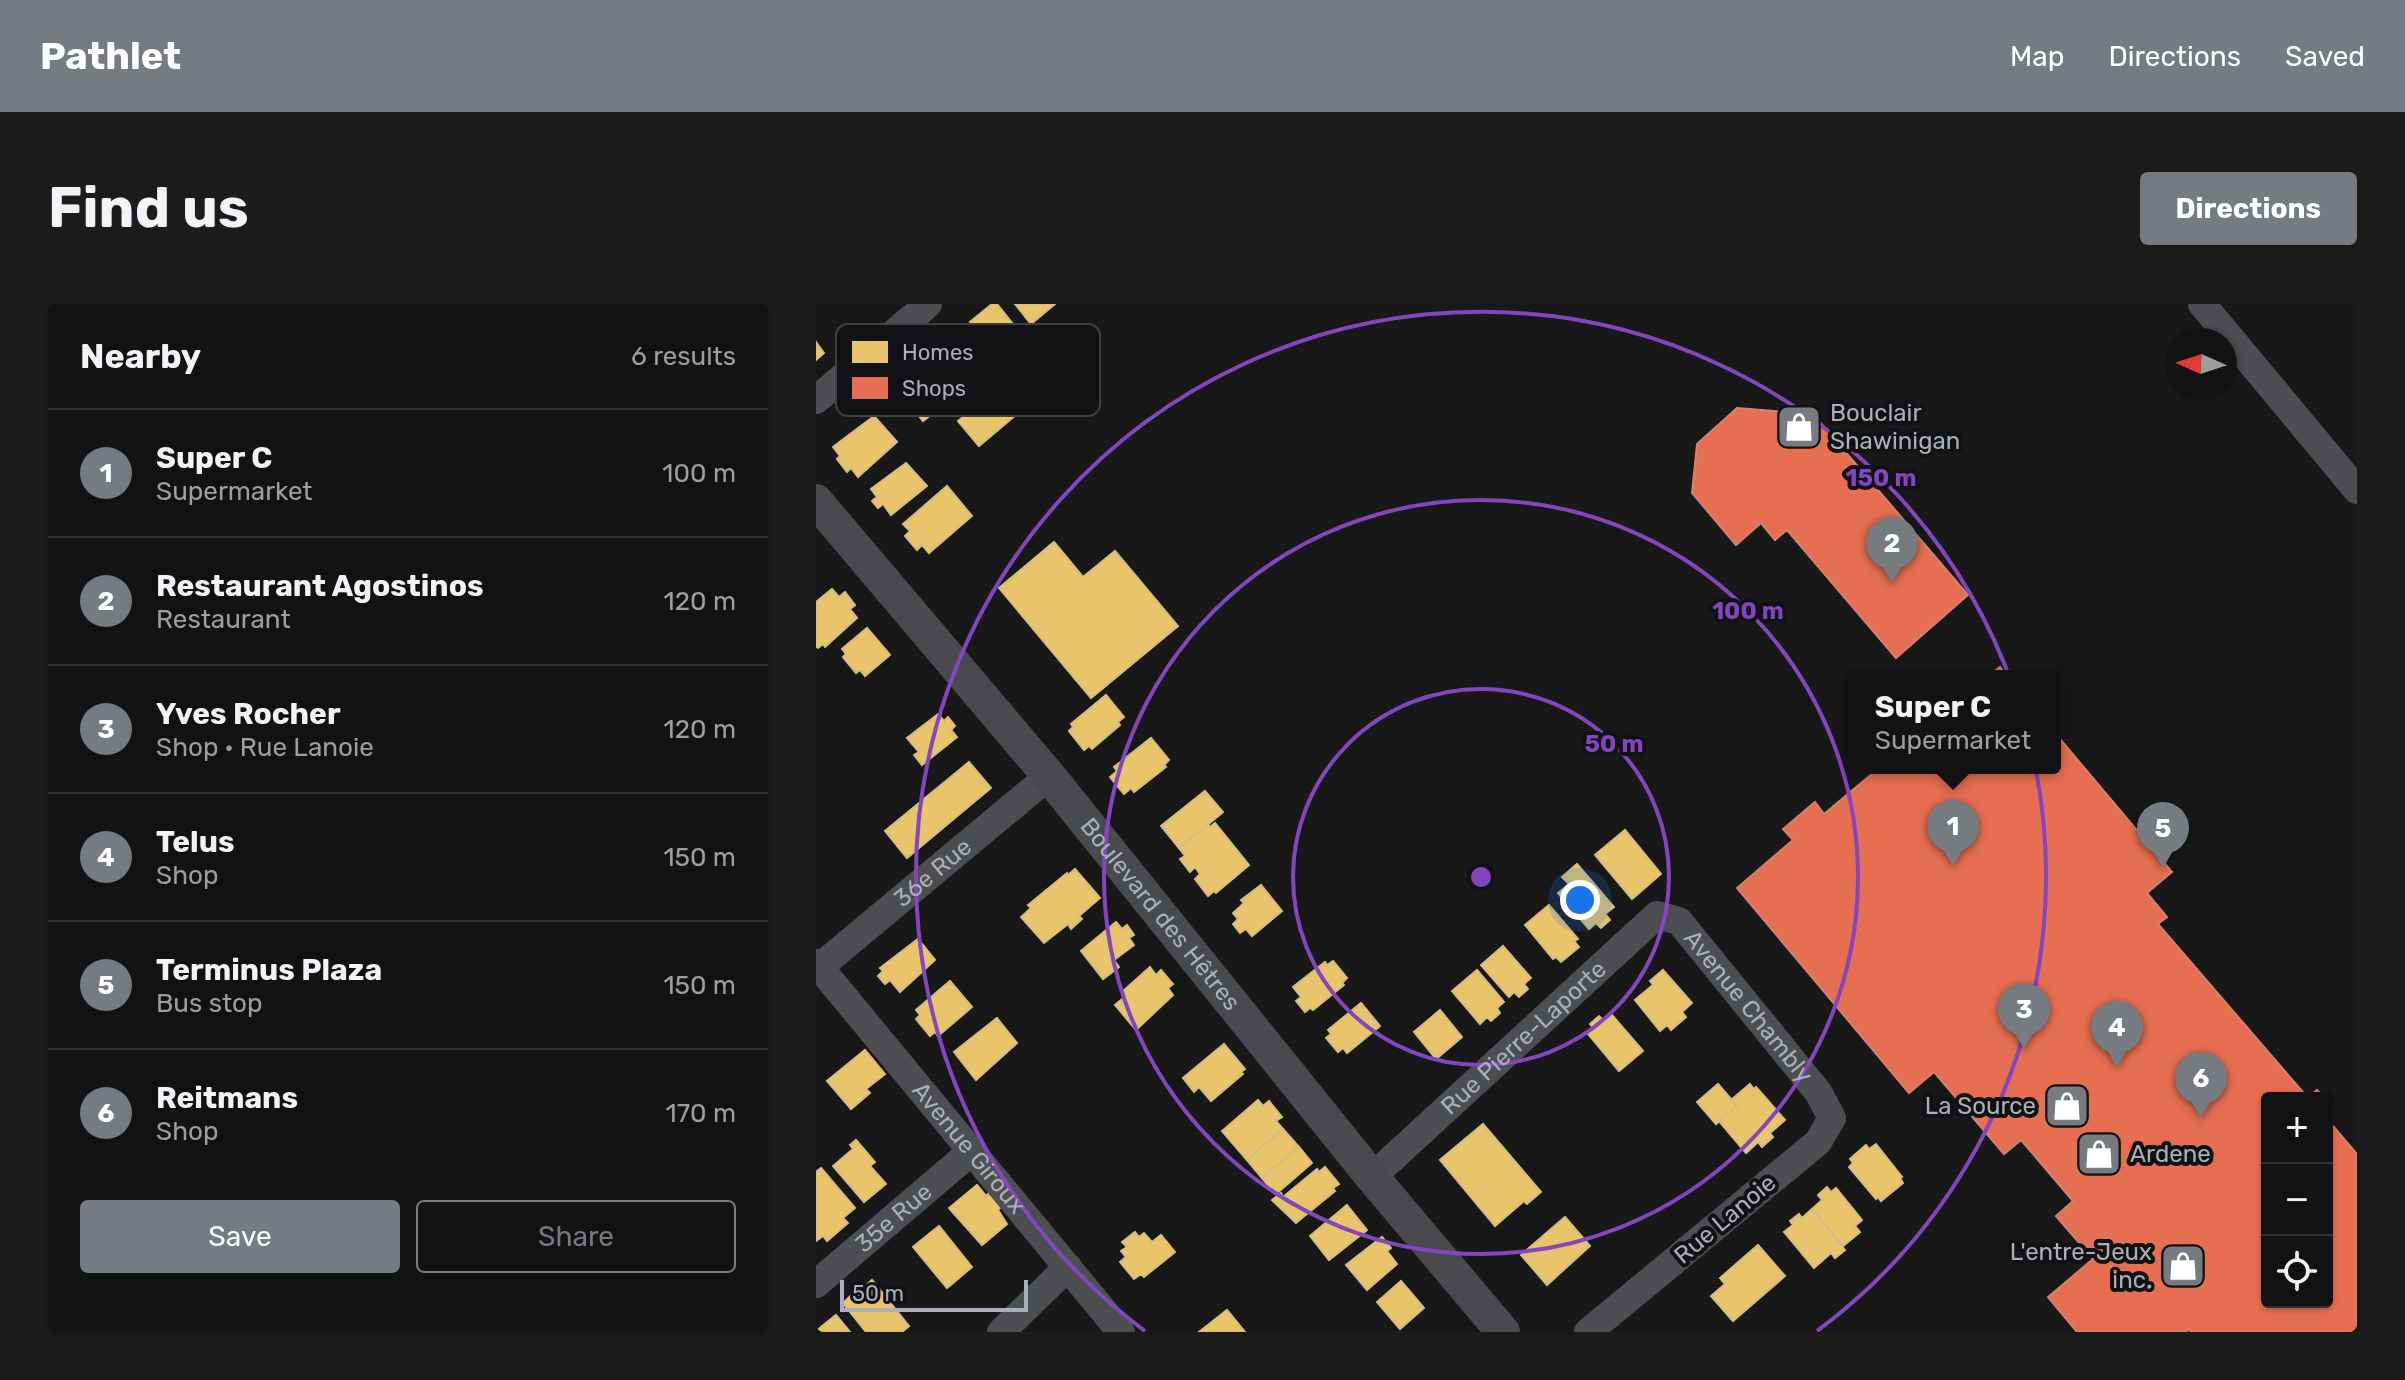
<!DOCTYPE html>
<html lang="en">
<head>
<meta charset="utf-8">
<style>
  body { margin:0; font-family:Rubik,sans-serif; background:#1b1b1b; color:#f1f3f6 }
  .controls { position:absolute; right:24px; bottom:24px; display:grid; overflow:hidden; border-radius:8px; box-shadow:0 2px 6px #0004 }
  .controls button { width:72px; height:72px; display:grid; place-items:center; padding:0; border:0; border-bottom:2px solid #313232; background:#121212; color:#f1f3f6; font:40px sans-serif }
  .compass { position:absolute; left:1349px; top:24px; width:72px; height:72px; border-radius:50%; background:#121212; box-shadow:0 2px 6px #0004; rotate:273deg }
  .scale { position:absolute; left:24px; bottom:20px; width:188px; box-sizing:border-box; padding-left:8px; border:4px solid #a9b0b9; border-top:0; font-size:22px; line-height:28px; white-space:nowrap; color:#a9b0b9; -webkit-text-stroke:6px #121214; paint-order:stroke }
  .you { position:absolute; left:764px; top:596px; width:28px; height:28px; margin:-20px; border:6px solid #fff; border-radius:50%; background:#1a73e8; box-shadow:0 0 0 12px #1a73e833 }
  .badge { display:grid; place-items:center; width:52px; height:52px; border-radius:50%; background:#767b81; color:#fff; font-size:26px; font-weight:700 }
  .pin { position:absolute; translate:-50% -66px; filter:drop-shadow(0 2px 4px #0008) }
  .pin::after { content:''; position:absolute; top:42px; width:28px; height:24px; background:inherit; clip-path:polygon(0 0,100% 0,50% 100%) }
  .popup { position:absolute; left:1029px; top:366px; width:216px; height:104px; box-sizing:border-box; display:grid; place-content:center; border-radius:8px; background:#121212; filter:drop-shadow(0 2px 6px #0005); font-size:26px; white-space:nowrap; color:#9c9e9f }
  .popup b { font-size:30px; color:#f1f3f6 }
  .popup::after { content:''; position:absolute; left:50%; top:100%; margin-left:-16px; border:16px solid transparent; border-top-color:#121212 }
  .list { margin:0; padding:0; list-style:none }
  h2 { display:flex; justify-content:space-between; align-items:center; height:104px; margin:0; padding:0 32px; font-size:34px }
  h2 small { font-size:26px; font-weight:400; color:#9c9e9f }
  .list li { display:grid; grid-template-columns:52px 1fr auto; gap:24px; align-items:center; box-sizing:border-box; height:128px; padding:0 32px; border-top:2px solid #313232 }
  .list b { display:block; font-size:30px; white-space:nowrap }
  .list p { margin:0; font-size:26px; white-space:nowrap; color:#9c9e9f }
  .list em { font-size:26px; font-style:normal; color:#9c9e9f }
  .actions { display:flex; gap:16px; padding:24px 32px }
  .actions a { flex:1; padding:18px 0; border:2px solid #767b81; border-radius:8px; text-align:center; font-size:28px; color:#767b81 }
  .actions .main { background:#767b81; color:#fff }
  .icon { flex:none; width:44px; height:44px; fill:none; stroke:currentColor; stroke-width:2; stroke-linecap:round; stroke-linejoin:round }
  .map { position:relative; flex:none; width:1541px; height:1028px; overflow:hidden; border-radius:8px }
  header { display:flex; align-items:center; gap:48px; box-sizing:border-box; height:112px; padding:0 40px; background:#767b81; color:#fff }
  header strong { font-size:38px }
  nav { display:flex; gap:44px; margin-inline-start:auto; font-size:28px }
  .intro { display:flex; align-items:center; justify-content:space-between; box-sizing:border-box; height:192px; padding:0 48px }
  h1 { margin:0; font-size:56px }
  .button { padding:20px 36px; border-radius:8px; background:#767b81; color:#fff; font-size:28px; font-weight:700 }
  main { display:flex; gap:48px; padding:0 48px }
  aside { flex:1; background:#121212; border-radius:8px; box-shadow:0 2px 6px #0004 }
  .map>svg:first-child { display:block }
  .homes { fill:#e9c46a; stroke:#d6be82; stroke-width:2 }
  .shops { fill:#e76f51; stroke:#d48270; stroke-width:2 }
  .lines { fill:none; stroke-linecap:round; stroke-linejoin:round }
  .minor { stroke:#4c4e51; stroke-width:28 }
  .major { stroke:#494a4d; stroke-width:34 }
  .ring { fill:none; stroke:#8446be; stroke-width:4 }
  .labels { text-anchor:middle; stroke-width:8; stroke-linejoin:round; paint-order:stroke }
  .poi-label { font-size:24px; fill:#a9b0b9; stroke:#121214; text-anchor:start }
  .street-label { font-size:24px; fill:#a9b0b9; stroke:#121214 }
  .key { fill:#121214; stroke:#3f4146; stroke-width:2 }
  .key-label { font-size:22px; fill:#a9b0b9 }
  .centre { fill:#8446be; stroke:#121214; stroke-width:4 }
  .ring-label { font-size:24px; text-anchor:middle; font-weight:bold; fill:#8446be; stroke:#121214; stroke-width:8; stroke-linejoin:round; paint-order:stroke }
</style>
</head>
<body>
<header>
<strong>Pathlet</strong>
<nav><a>Map</a><a>Directions</a><a>Saved</a></nav>
</header>
<div class="intro"><h1>Find us</h1><a class="button">Directions</a></div>
<main>
<aside>
<h2>Nearby<small>6 results</small></h2>
<ul class="list">
<li><span class="badge">1</span><div><b>Super C</b><p>Supermarket</p></div><em>100 m</em></li>
<li><span class="badge">2</span><div><b>Restaurant Agostinos</b><p>Restaurant</p></div><em>120 m</em></li>
<li><span class="badge">3</span><div><b>Yves Rocher</b><p>Shop · Rue Lanoie</p></div><em>120 m</em></li>
<li><span class="badge">4</span><div><b>Telus</b><p>Shop</p></div><em>150 m</em></li>
<li><span class="badge">5</span><div><b>Terminus Plaza</b><p>Bus stop</p></div><em>150 m</em></li>
<li><span class="badge">6</span><div><b>Reitmans</b><p>Shop</p></div><em>170 m</em></li>
</ul>
<div class="actions"><a class="main">Save</a><a>Share</a></div>
</aside>
<div class="map">
<svg width="1541" height="1028" viewBox="0 0 1541 1028">
  <rect width="100%" height="100%" fill="#181818"/>
  <!-- homes -->
  <g class="homes">
    <polygon points="176,0 181,0 212,39 177,68 147,32 158,23 154,18"/>
    <polygon points="199,0 239,0 215,20"/>
    <polygon points="0,38 8,49 0,56"/>
    <polygon points="100,70 102,73 105,71 111,77 108,80 126,102 107,117 81,85"/>
    <polygon points="186,80 207,105 163,142 142,117"/>
    <polygon points="58,112 81,138 42,173 35,164 31,168 21,155 24,152 17,143"/>
    <polygon points="90,159 111,182 75,211 67,200 62,204 56,197 61,193 55,185"/>
    <polygon points="131,182 156,212 113,249 106,241 101,246 89,232 94,227 87,220"/>
    <polygon points="238,238 267,273 299,247 362,322 275,394 183,284"/>
    <polygon points="16,285 23,293 29,288 39,301 34,305 41,314 9,343 7,340 2,344 0,342 0,298"/>
    <polygon points="51,324 74,351 49,372 44,366 40,369 27,353 30,350 26,345"/>
    <polygon points="290,391 308,413 302,418 304,421 276,445 273,442 268,446 253,427 257,423 255,420"/>
    <polygon points="122,410 128,417 132,413 139,422 135,426 141,433 106,461 98,451 103,448 91,434"/>
    <polygon points="335,434 353,456 348,461 350,463 318,488 315,484 308,490 294,473 301,467 298,463"/>
    <polygon points="153,458 175,484 91,554 69,527"/>
    <polygon points="389,487 407,508 363,544 345,522"/>
    <polygon points="399,519 433,561 400,589 398,587 392,592 379,575 384,570 379,563 374,568 364,555 369,552 363,544 392,520 394,523"/>
    <polygon points="809,526 845,570 816,595 779,551"/>
    <polygon points="761,560 798,603 789,610 794,616 785,624 780,619 773,625 742,589 753,580 746,573"/>
    <polygon points="259,565 284,594 263,612 266,615 255,625 252,620 228,639 205,613 215,604 212,601 251,569 252,571"/>
    <polygon points="445,581 466,607 436,632 430,625 424,629 417,620 422,615 417,609 428,599 425,596"/>
    <polygon points="733,601 762,635 758,637 763,643 745,658 740,653 737,655 709,621"/>
    <polygon points="300,618 306,625 311,621 318,631 313,634 318,641 298,656 303,663 287,675 265,647"/>
    <polygon points="102,635 119,656 84,688 74,676 69,680 62,672 67,667 64,664"/>
    <polygon points="687,642 715,674 708,680 712,685 703,693 698,688 693,693 665,661"/>
    <polygon points="517,657 531,674 526,679 528,681 497,706 494,704 489,708 480,697 485,693 477,683 509,658 511,661"/>
    <polygon points="334,663 340,671 345,666 357,680 352,684 357,691 320,726 299,701 310,692 306,688"/>
    <polygon points="661,666 688,698 681,704 684,709 675,717 671,713 664,720 636,687"/>
    <polygon points="847,666 876,699 866,708 870,713 855,726 851,721 844,727 819,696 837,681 834,677"/>
    <polygon points="134,677 156,703 122,732 119,728 114,732 100,715 104,711 100,706"/>
    <polygon points="545,699 564,722 531,749 527,744 522,748 510,734 515,730 512,726"/>
    <polygon points="624,706 646,733 620,755 598,728"/>
    <polygon points="796,711 827,747 803,767 772,730 778,725 774,720 783,712 788,717"/>
    <polygon points="181,714 201,739 160,776 138,748"/>
    <polygon points="408,740 429,765 425,768 427,770 395,797 383,783 378,788 367,774"/>
    <polygon points="49,746 69,770 50,785 54,789 35,805 11,777"/>
    <polygon points="902,780 921,802 900,820 881,798"/>
    <polygon points="934,780 938,785 940,783 969,816 954,829 957,833 946,843 942,838 930,849 903,817 921,802 915,796"/>
    <polygon points="442,796 447,802 453,797 466,813 460,817 467,825 431,856 406,827"/>
    <polygon points="667,820 725,888 711,900 708,897 679,922 624,856"/>
    <polygon points="467,825 483,843 446,874 431,856"/>
    <polygon points="40,836 59,858 54,862 70,880 48,898 17,862 37,845 34,841"/>
    <polygon points="1060,840 1086,873 1084,874 1087,879 1065,897 1062,893 1060,895 1033,863 1037,859 1034,855 1050,841 1053,845"/>
    <polygon points="483,843 496,859 460,890 446,874"/>
    <polygon points="509,863 523,880 517,884 519,887 480,919 456,896 465,889 467,893 501,865 503,868"/>
    <polygon points="5,864 39,904 27,914 32,919 11,937 7,932 0,937 0,868"/>
    <polygon points="161,881 170,892 173,889 185,903 182,906 191,920 166,941 133,904"/>
    <polygon points="1011,883 1015,888 1020,884 1046,916 1039,922 1044,928 1027,942 996,905 1006,896 1002,891"/>
    <polygon points="531,901 551,926 513,956 494,932"/>
    <polygon points="996,905 1029,946 1019,954 1015,949 998,964 968,928 977,921 974,917 983,910 986,914"/>
    <polygon points="749,913 774,942 731,981 705,951"/>
    <polygon points="123,922 156,963 131,984 97,943"/>
    <polygon points="319,928 323,933 328,929 336,938 345,931 359,948 328,973 325,970 318,975 304,958 310,953 305,947 311,943 306,938"/>
    <polygon points="566,933 575,944 571,947 581,960 551,986 530,961"/>
    <polygon points="942,941 969,972 917,1017 895,992 909,980 904,974"/>
    <polygon points="56,976 93,1022 86,1028 50,1028 27,999 46,981 48,983"/>
    <polygon points="585,977 608,1004 584,1025 561,998"/>
    <polygon points="411,1006 429,1028 383,1028"/>
    <polygon points="20,1011 34,1028 0,1028 0,1027"/>
  </g>
  <!-- shops -->
  <g class="shops">
    <polygon points="921,104 997,110 1152,291 1080,354 971,226 959,236 945,219 920,241 876,189 881,140"/>
    <polygon points="1184,363 1191,372 1173,372"/>
    <polygon points="1239,429 1356,568 1331,589 1351,613 1342,620 1492,794 1501,786 1508,794 1451,794 1451,998 1511,998 1511,815 1541,850 1541,1028 1375,1028 1373,1025 1370,1028 1261,1028 1232,993 1277,955 1240,912 1257,897 1205,836 1188,850 1118,768 1093,789 921,584 977,536 967,525 999,498 1008,510 1063,464 1239,464"/>
  </g>
  <g class="lines">
    <!-- minor -->
    <g class="minor">
      <polyline points="1386,0 1541,186"/>
      <polyline points="0,96 112,0"/>
      <path id="s1" d="M0,659L305,1028"/>
      <path id="s2" d="M0,666L233,472"/>
      <path id="s3" d="M556,873L841,611L863,617L1002,788L1016,814L1002,838L772,1028"/>
      <path id="s4" d="M0,980L156,847"/>
      <polyline points="185,1028 252,963"/>
    </g>
    <!-- major -->
    <path class="major" id="s5" d="M0,197L233,472L556,873L687,1028"/>
  </g>
  <!-- distance rings -->
  <g class="ring">
    <circle cx="665" cy="573" r="188"/>
    <circle cx="665" cy="573" r="377"/>
    <path d="M329 1027A565 565 0 1 1 1001 1027"/>
  </g>
  <!-- icons -->
  <defs>
    <g id="shop-square" transform="scale(2.3)"><rect x="-9" y="-9" width="18" height="18" rx="4" fill="#767b81" stroke="#121214"/><path d="M-5-2.5h2.3a2.7 3.5 0 0 1 5.4 0H5L5.5 6h-11ZM-1.5-2.5h3a1.5 2.3 0 0 0-3 0Z" fill="#fff"/></g>
  </defs>
  <g fill-rule="evenodd">
    <use href="#shop-square" x="983" y="123"/>
    <use href="#shop-square" x="1251" y="802"/>
    <use href="#shop-square" x="1283" y="850"/>
    <use href="#shop-square" x="1367" y="962"/>
  </g>
  <g class="labels">
    <!-- poi labels -->
    <g class="poi-label">
      <text x="1014" y="117">Bouclair<tspan x="1014" dy="28">Shawinigan</tspan></text>
      <text x="1220" y="810" text-anchor="end">La Source</text>
      <text x="1314" y="858">Ardene</text>
      <text x="1336" y="956" text-anchor="end">L'entre-Jeux<tspan x="1336" dy="28">inc.</tspan></text>
    </g>
    <!-- street labels -->
    <g class="street-label">
      <text dy="8" stroke="none"><textPath href="#s2" startOffset="152">36e Rue</textPath></text>
      <text dy="8" stroke="none"><textPath href="#s5" startOffset="538">Boulevard des Hêtres</textPath></text>
      <text dy="8" stroke="none"><textPath href="#s3" startOffset="520">Avenue Chambly</textPath></text>
      <text dy="8" stroke="none"><textPath href="#s3" startOffset="206">Rue Pierre-Laporte</textPath></text>
      <text dy="8" stroke="none"><textPath href="#s1" startOffset="240">Avenue Giroux</textPath></text>
      <text dy="8" stroke="none"><textPath href="#s4" startOffset="102">35e Rue</textPath></text>
      <text transform="translate(909 915) rotate(-40)" y="8">Rue Lanoie</text>
    </g>
  </g>
  <!-- legend -->
  <rect x="20" y="20" width="264" height="92" rx="12" class="key"/>
  <rect x="36" y="37" width="36" height="22" fill="#e9c46a"/>
  <rect x="36" y="73" width="36" height="22" fill="#e76f51"/>
  <g class="key-label">
    <text x="86" y="56">Homes</text>
    <text x="86" y="92">Shops</text>
  </g>
  <circle cx="665" cy="573" r="12" class="centre"/>
  <g class="ring-label">
    <text x="1065" y="182">150 m</text>
    <text x="932" y="315">100 m</text>
    <text x="798" y="448">50 m</text>
  </g>
</svg>
<div class="controls">
<button>+</button>
<button>−</button>
<button><svg class="icon" aria-label="locate" viewBox="0 0 24 24"><circle cx="12" cy="12" r="6"/><path d="M12 2v4M12 18v4M2 12h4M18 12h4"/></svg></button>
</div>
<svg class="compass" viewBox="-18 -18 36 36"><path d="M0-13l5 13h-10z" fill="#e53935"/><path d="M0 13l5-13h-10z" fill="#9c9e9f"/></svg>
<div class="scale">50 m</div>
<div class="you"></div>
<div class="pin badge" style="left:1137px;top:562px">1</div>
<div class="popup"><b>Super C</b>Supermarket</div>
<div class="pin badge" style="left:1076px;top:279px">2</div>
<div class="pin badge" style="left:1208px;top:745px">3</div>
<div class="pin badge" style="left:1301px;top:763px">4</div>
<div class="pin badge" style="left:1347px;top:564px">5</div>
<div class="pin badge" style="left:1385px;top:814px">6</div>
</div>
</main>
</body>
</html>
